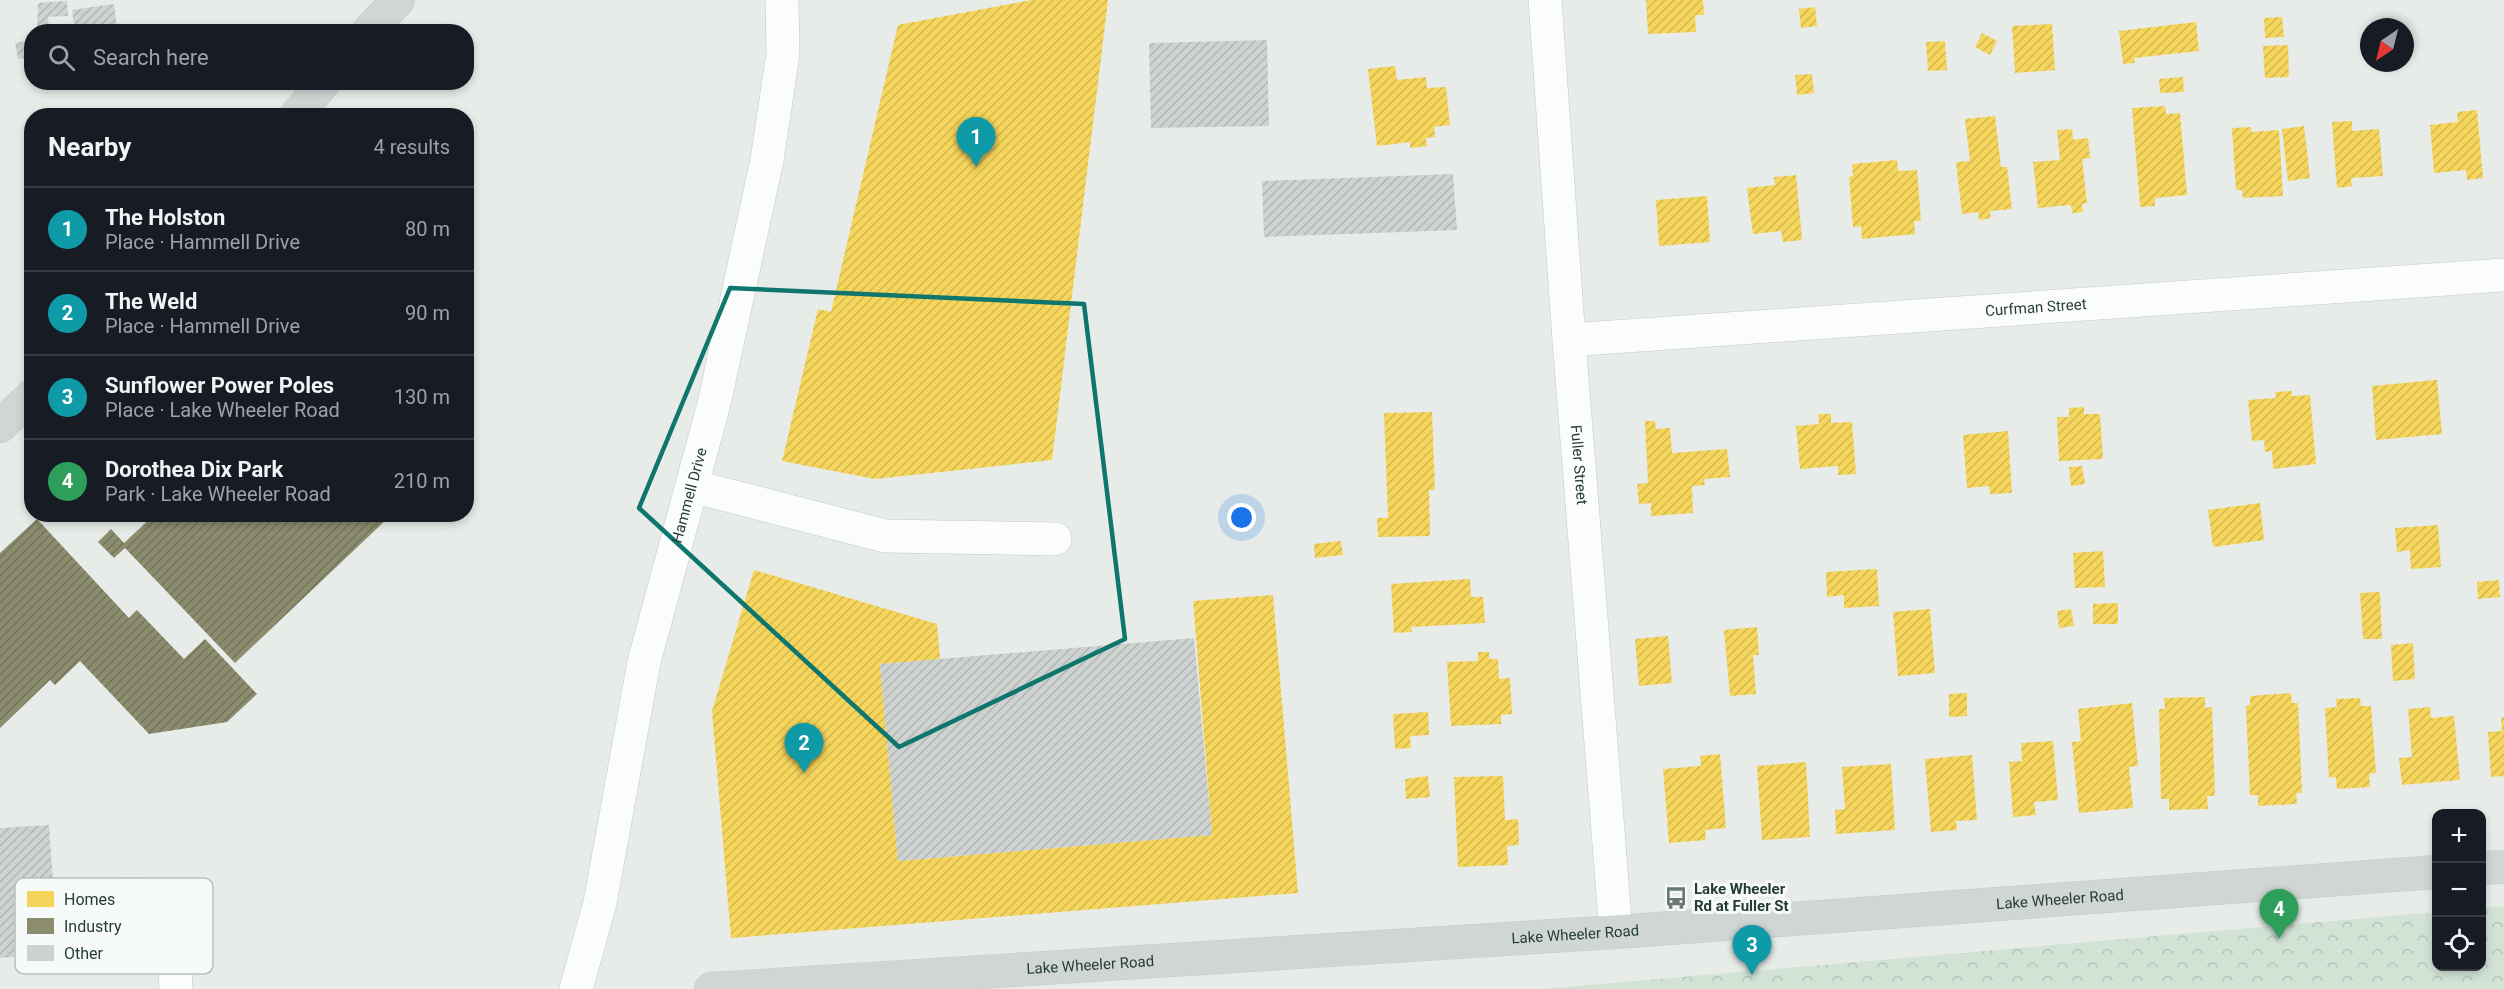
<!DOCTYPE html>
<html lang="en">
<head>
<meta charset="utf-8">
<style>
  body { margin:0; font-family:Roboto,sans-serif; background:#242831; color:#f1f3f6 }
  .controls { position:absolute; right:18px; bottom:18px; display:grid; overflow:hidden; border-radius:12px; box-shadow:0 3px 9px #0003 }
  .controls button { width:54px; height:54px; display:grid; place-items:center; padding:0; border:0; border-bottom:2px solid #363941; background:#171b24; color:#f1f3f6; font:30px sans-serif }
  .compass { position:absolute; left:2360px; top:18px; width:54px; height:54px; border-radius:50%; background:#171b24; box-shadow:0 3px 9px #0003; rotate:215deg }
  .you { position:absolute; left:1242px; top:518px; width:21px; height:21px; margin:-15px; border:4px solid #fff; border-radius:50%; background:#1a73e8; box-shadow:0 0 0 9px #1a73e833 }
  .badge { display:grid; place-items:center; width:39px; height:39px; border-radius:50%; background:#d93025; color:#fff; font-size:20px; font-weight:700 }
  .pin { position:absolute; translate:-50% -50px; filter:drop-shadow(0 2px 3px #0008) }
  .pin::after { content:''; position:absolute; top:32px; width:21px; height:18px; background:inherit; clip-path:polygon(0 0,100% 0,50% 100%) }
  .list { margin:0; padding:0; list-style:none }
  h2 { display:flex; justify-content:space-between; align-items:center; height:78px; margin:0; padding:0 24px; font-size:26px }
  h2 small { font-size:20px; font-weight:400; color:#9ea1a6 }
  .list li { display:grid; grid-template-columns:39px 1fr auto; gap:18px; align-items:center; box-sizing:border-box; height:84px; padding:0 24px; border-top:2px solid #363941 }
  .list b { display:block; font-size:22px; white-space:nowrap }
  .list p { margin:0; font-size:20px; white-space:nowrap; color:#9ea1a6 }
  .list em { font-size:20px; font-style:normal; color:#9ea1a6 }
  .icon { flex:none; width:33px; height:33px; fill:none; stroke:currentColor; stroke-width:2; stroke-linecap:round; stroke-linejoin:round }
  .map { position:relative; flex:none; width:2504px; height:989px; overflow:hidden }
  .search { position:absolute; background:#171b24; box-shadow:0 3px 9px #0003; left:24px; top:24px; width:450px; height:66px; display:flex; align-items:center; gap:15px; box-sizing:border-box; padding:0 21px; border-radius:24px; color:#9ea1a6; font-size:22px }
  .panel { position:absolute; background:#171b24; box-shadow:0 3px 9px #0003; left:24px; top:108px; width:450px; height:414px; border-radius:24px }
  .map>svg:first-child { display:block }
  .park { fill:url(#park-crowns) }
  .homes { fill:url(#homes-hatch) }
  .industry { fill:url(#industry-hatch) }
  .building { fill:url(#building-hatch) }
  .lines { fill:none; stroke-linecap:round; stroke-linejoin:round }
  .minor-casing { stroke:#c4c9c6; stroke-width:34 }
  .major-casing { stroke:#c3cac7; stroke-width:34 }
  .minor { stroke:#fbfcfc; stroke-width:33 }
  .major { stroke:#cfd6d4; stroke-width:33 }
  .marked { fill:none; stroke:#0f766e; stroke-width:4.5; stroke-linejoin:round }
  .labels { text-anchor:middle; stroke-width:6; stroke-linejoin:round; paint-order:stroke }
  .street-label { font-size:15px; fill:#263d36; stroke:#f6faf8 }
  .poi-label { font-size:15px; font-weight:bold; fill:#263d36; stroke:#f6faf8; text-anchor:start }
  .key { fill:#f6faf8; stroke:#b8c1be; stroke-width:1.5 }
  .key-label { font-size:16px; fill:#263d36 }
</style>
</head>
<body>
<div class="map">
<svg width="2504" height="989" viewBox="0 0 2504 989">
  <defs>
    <pattern id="park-crowns" width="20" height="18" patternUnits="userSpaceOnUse" patternTransform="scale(1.5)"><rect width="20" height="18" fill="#d2e3d6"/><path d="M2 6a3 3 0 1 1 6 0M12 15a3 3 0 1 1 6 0" fill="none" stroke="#b4c4b8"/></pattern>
    <pattern id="homes-hatch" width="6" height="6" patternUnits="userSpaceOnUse" patternTransform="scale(1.5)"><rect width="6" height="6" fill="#f6d55c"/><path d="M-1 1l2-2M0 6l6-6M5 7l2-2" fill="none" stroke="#d3b851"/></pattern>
    <pattern id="industry-hatch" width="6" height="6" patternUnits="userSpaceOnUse" patternTransform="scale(1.5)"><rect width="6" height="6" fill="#8c8c6e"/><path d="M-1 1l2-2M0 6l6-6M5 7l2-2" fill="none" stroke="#72745b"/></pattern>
    <pattern id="building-hatch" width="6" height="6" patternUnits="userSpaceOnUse" patternTransform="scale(1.5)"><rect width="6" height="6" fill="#ced3d1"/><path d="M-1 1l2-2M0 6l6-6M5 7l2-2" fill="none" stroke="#b1b6b4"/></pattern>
  </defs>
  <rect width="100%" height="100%" fill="#e7ece9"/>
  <!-- park -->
  <polygon class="park" points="2504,906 2504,989 1543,989 2436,912 2436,966 2482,966 2482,908"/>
  <!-- homes -->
  <g class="homes">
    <polygon points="1032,0 1108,0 1052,460 875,479 782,461 818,309 831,312 898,25"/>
    <polygon points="1646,0 1703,0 1704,15 1695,15 1696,32 1648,34"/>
    <polygon points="1815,7 1817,26 1801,28 1799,9"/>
    <polygon points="2282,17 2284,37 2265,38 2264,18"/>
    <polygon points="2196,22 2199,51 2134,58 2135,63 2123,64 2119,31"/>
    <polygon points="2052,24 2055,70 2015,73 2012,26"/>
    <polygon points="1982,33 1997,41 1990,55 1975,47"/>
    <polygon points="1945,41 1947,70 1928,71 1926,42"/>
    <polygon points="2288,45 2289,77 2265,78 2263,46"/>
    <polygon points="1395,66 1397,80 1426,77 1427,88 1446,87 1450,125 1434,127 1435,137 1426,138 1427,146 1410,148 1410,142 1377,146 1368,69"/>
    <polygon points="1812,74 1814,93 1797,95 1795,75"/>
    <polygon points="2183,77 2184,92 2160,93 2159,79"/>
    <polygon points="2165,106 2166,114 2180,113 2187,195 2155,198 2155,206 2140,207 2132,108"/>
    <polygon points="2477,110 2483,178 2467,180 2466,170 2434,173 2430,125 2458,122 2457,112"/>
    <polygon points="1995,116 2001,167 2007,167 2012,209 1990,211 1991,218 1979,220 1978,212 1962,214 1956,162 1970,161 1965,119"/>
    <polygon points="2352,121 2352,131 2379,129 2383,176 2351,178 2352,186 2337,188 2332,122"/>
    <polygon points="2304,126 2310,178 2288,181 2282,129"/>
    <polygon points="2251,127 2251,132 2279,130 2283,196 2243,198 2242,190 2236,190 2232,128"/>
    <polygon points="2072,129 2073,140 2088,138 2090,158 2082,159 2087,203 2082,204 2083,212 2072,213 2071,205 2038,208 2033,162 2060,160 2057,130"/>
    <polygon points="1897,160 1898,171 1917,170 1921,221 1914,221 1915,234 1862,239 1861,226 1853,227 1849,177 1853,176 1852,164"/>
    <polygon points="1796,175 1802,240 1783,242 1781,231 1753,234 1747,188 1775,185 1774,177"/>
    <polygon points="1707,196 1710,242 1659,246 1656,200"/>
    <polygon points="2435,380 2437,380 2442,434 2376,440 2372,386"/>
    <polygon points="2292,391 2292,396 2310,395 2316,464 2273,469 2272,451 2265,452 2264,440 2252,441 2248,400 2276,398 2275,392"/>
    <polygon points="2084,407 2084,414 2100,414 2103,459 2059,461 2057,417 2069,417 2069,408"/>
    <polygon points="1432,412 1435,490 1429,490 1430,536 1378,537 1377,518 1388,518 1384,413"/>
    <polygon points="1818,414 1831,414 1831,423 1852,422 1856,474 1838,475 1838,466 1800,469 1796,426 1819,424"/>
    <polygon points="1645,421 1655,421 1656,429 1670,428 1672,453 1727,449 1730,477 1704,479 1705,485 1692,486 1693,513 1651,516 1651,503 1639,504 1637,484 1648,483"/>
    <polygon points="2008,431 2012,493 1990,494 1989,486 1967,488 1963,435"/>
    <polygon points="2082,466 2085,484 2071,486 2069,467"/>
    <polygon points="2260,503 2264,540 2213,547 2208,510"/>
    <polygon points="2438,525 2441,567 2411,569 2410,550 2397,552 2395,528"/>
    <polygon points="1341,541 1343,555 1315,558 1314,544"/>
    <polygon points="2103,551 2105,587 2075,588 2073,553"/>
    <polygon points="1877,569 1879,606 1844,608 1844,595 1827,597 1826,572"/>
    <polygon points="754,570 937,624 940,659 880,664 898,861 1212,835 1193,601 1273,595 1298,893 731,938 712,711"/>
    <polygon points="1470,579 1471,597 1483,597 1485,623 1411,627 1412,632 1394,633 1391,584"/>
    <polygon points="2499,580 2500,597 2478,599 2477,582"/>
    <polygon points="2380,592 2382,639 2363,639 2360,593"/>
    <polygon points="2118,603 2118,624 2093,624 2093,604"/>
    <polygon points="1930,609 1935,673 1898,676 1893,612"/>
    <polygon points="2071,609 2074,626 2059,628 2057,611"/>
    <polygon points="1757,627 1759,655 1753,655 1756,694 1730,696 1724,630"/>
    <polygon points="1668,636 1672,683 1639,686 1635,639"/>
    <polygon points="2413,643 2415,679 2393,681 2391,645"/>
    <polygon points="1478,652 1489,652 1489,659 1498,659 1499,679 1510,678 1512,714 1501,715 1501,724 1451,726 1447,662 1478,661"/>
    <polygon points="1967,693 1967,716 1949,717 1949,694"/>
    <polygon points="2291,693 2292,703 2298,703 2302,793 2296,793 2297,804 2258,806 2258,795 2250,795 2246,706 2250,705 2250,696"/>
    <polygon points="2205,697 2205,708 2212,707 2215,796 2207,796 2208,809 2169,810 2169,799 2161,799 2159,709 2165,709 2164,698"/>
    <polygon points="2360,698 2361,706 2371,706 2376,773 2369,774 2370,787 2337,789 2336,777 2329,778 2325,708 2337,707 2336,699"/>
    <polygon points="2132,703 2138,766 2129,767 2133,808 2079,813 2072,742 2081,741 2078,709"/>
    <polygon points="2430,707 2431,718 2454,716 2460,780 2402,785 2399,758 2412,757 2408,709"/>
    <polygon points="1428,712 1429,735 1410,736 1411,748 1395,749 1393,714"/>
    <polygon points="2504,717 2504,776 2491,777 2488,732 2502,731 2501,718"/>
    <polygon points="2053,741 2058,800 2034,802 2036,815 2013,817 2009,762 2022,761 2021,743"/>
    <polygon points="1720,754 1726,828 1705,830 1706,840 1669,843 1663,769 1701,766 1700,756"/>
    <polygon points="1972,755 1977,820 1956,821 1957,830 1931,832 1925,759"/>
    <polygon points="1806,762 1810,837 1762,840 1757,766"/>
    <polygon points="1891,764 1895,830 1836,834 1835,810 1845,809 1842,767"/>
    <polygon points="1428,776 1430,797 1406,799 1405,779"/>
    <polygon points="1503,776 1505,820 1518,819 1519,845 1507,846 1508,865 1458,867 1454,777"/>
  </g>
  <!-- industry -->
  <g class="industry">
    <polygon points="155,514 385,514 388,518 235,663 125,548 114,558 98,542 111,529 124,543"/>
    <polygon points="37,519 129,618 137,610 184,659 205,639 257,694 227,722 149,734 80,661 55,685 50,680 0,728 0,553"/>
  </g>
  <!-- building -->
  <g class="building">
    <polygon points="67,1 68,16 48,17 49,32 37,32 38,3"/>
    <polygon points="114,4 117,29 133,28 133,32 75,32 72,10"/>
    <polygon points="1267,40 1269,126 1151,128 1149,43"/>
    <polygon points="28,41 31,57 18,59 15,43"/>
    <polygon points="1453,174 1457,230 1264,237 1262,181"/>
    <polygon points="1194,638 1212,835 898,861 880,664"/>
    <polygon points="49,825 58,954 0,958 0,828"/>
  </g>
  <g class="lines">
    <!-- minor casing -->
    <g class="minor-casing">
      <g id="minor">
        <path id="s1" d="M1545,0L1569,340L1616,932"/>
        <path id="s2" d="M1569,340L2504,275"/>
        <polyline points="692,486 885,536 1055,539"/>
        <path d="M86,904C103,900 124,892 142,895C178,901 174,961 176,989"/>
        <path id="s3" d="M576,989L600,903L644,662L714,404L767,160L783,54L782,0"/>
      </g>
    </g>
    <!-- major casing -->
    <g class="major-casing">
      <g id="major">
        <polyline points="368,32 398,0"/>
        <polyline points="296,116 324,82"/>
        <polyline points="0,426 32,396"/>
        <polyline points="2482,868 2504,867"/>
        <path id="s4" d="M711,989L1616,932L2436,872"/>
      </g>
    </g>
    <!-- minor -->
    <use href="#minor" class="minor"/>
    <!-- major -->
    <use href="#major" class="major"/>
  </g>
  <!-- marked area -->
  <path class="marked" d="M730,288L1084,304L1125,639L899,747L639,508Z"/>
  <!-- icons -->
  <defs>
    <g id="bus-bare" transform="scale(1.8)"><path d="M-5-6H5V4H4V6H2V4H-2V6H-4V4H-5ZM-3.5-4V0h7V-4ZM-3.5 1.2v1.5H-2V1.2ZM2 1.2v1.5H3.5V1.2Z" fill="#6a7a75" stroke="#f6faf8" stroke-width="2.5" paint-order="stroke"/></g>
  </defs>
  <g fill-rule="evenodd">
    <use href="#bus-bare" x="1676" y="898"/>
  </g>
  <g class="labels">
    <!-- street labels -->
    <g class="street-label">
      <text dy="5" stroke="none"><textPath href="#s2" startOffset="468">Curfman Street</textPath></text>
      <text dy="5" stroke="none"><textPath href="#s1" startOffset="466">Fuller Street</textPath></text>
      <text dy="5" stroke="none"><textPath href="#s3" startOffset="507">Hammell Drive</textPath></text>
      <text dy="5" stroke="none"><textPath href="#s4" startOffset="1352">Lake Wheeler Road</textPath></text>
      <text dy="5" stroke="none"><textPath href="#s4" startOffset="866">Lake Wheeler Road</textPath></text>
      <text dy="5" stroke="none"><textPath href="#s4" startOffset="380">Lake Wheeler Road</textPath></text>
    </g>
    <!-- poi labels -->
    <g class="poi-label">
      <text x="1694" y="894">Lake Wheeler<tspan x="1694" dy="17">Rd at Fuller St</tspan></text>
    </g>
  </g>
  <!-- legend -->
  <rect x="15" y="878" width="198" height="96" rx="9" class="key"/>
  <rect x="27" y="891" width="27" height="16" fill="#f6d55c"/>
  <rect x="27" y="918" width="27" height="16" fill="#8c8c6e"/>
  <rect x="27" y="945" width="27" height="16" fill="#ced3d1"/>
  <g class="key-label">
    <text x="64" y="905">Homes</text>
    <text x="64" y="932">Industry</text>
    <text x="64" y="959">Other</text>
  </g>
</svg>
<div class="controls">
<button>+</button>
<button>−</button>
<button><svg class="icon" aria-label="locate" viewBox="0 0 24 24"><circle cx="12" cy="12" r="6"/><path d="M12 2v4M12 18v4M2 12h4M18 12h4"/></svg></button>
</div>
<svg class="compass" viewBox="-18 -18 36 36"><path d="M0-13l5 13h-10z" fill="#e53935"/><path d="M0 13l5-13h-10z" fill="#9ea1a6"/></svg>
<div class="you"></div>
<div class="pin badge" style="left:976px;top:167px;background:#0f9aa8">1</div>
<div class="pin badge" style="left:804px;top:773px;background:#0f9aa8">2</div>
<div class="pin badge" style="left:1752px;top:975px;background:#0f9aa8">3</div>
<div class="pin badge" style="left:2279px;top:939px;background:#2e9e5b">4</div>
<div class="search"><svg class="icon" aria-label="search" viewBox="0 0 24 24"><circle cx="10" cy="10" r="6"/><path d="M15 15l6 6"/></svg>Search here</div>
<section class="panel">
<h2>Nearby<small>4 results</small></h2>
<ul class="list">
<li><span class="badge" style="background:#0f9aa8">1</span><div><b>The Holston</b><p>Place · Hammell Drive</p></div><em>80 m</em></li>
<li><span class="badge" style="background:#0f9aa8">2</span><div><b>The Weld</b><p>Place · Hammell Drive</p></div><em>90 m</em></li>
<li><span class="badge" style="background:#0f9aa8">3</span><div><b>Sunflower Power Poles</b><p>Place · Lake Wheeler Road</p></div><em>130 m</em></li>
<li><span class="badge" style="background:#2e9e5b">4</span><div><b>Dorothea Dix Park</b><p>Park · Lake Wheeler Road</p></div><em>210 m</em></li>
</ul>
</section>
</div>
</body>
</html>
